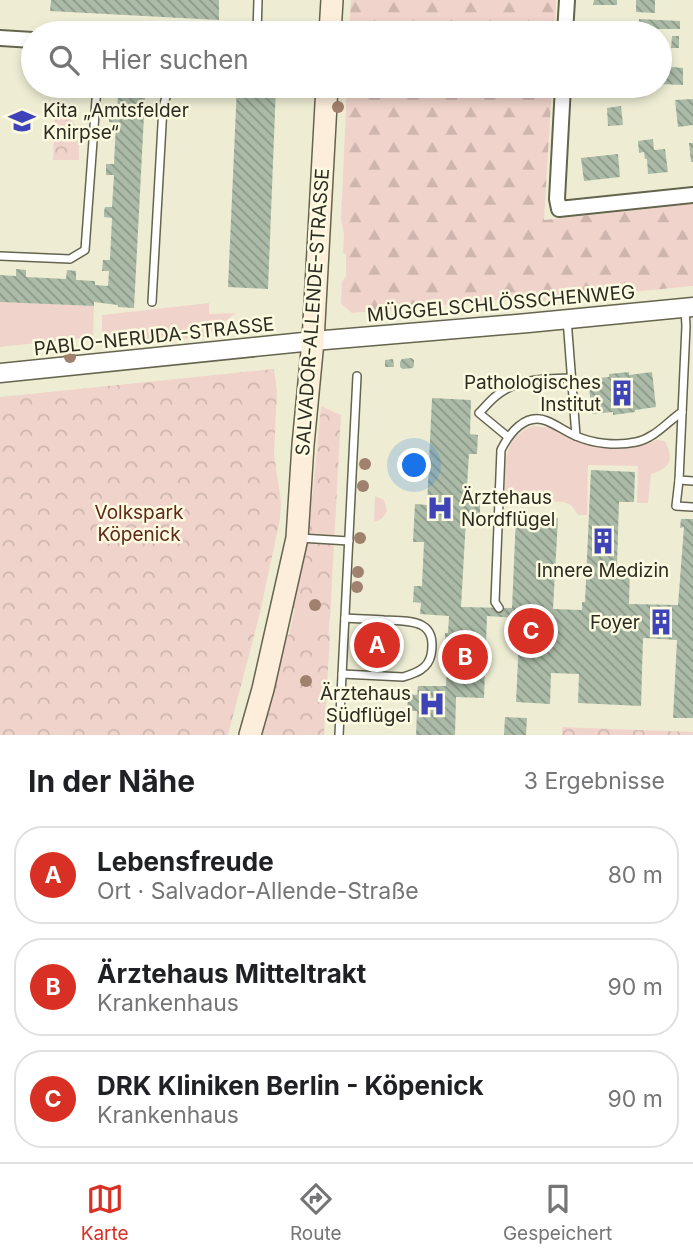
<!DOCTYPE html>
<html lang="de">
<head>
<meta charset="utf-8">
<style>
  body { margin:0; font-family:Inter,sans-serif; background:#f2f2f2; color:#202124 }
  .you { position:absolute; left:415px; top:466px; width:24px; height:24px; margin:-18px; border:5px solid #fff; border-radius:50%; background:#1a73e8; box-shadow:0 0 0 10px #1a73e833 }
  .badge { display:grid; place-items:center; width:46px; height:46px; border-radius:50%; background:#d93025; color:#fff; font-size:23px; font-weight:700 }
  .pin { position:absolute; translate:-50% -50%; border:4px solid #fff; box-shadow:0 2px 7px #0006 }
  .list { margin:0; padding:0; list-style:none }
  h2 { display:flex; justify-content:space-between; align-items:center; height:91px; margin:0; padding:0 28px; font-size:30px }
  h2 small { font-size:23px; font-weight:400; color:#757577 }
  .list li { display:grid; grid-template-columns:46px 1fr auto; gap:21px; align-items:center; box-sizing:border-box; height:98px; margin:0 14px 14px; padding:0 14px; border:2px solid #e0e0e0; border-radius:28px }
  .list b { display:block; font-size:26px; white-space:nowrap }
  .list p { margin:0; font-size:23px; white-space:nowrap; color:#757577 }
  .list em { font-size:23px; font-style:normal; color:#757577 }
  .icon { flex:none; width:38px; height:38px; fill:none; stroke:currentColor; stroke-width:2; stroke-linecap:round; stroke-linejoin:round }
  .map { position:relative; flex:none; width:693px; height:735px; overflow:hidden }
  .search { position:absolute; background:#fff; box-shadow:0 4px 10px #0003; left:21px; right:21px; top:21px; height:77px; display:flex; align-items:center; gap:18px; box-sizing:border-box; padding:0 24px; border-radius:38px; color:#757577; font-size:26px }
  .sheet { height:427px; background:#fff }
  nav { display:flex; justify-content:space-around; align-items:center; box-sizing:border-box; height:98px; border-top:2px solid #e0e0e0; background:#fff; font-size:19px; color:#757577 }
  nav a { display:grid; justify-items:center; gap:4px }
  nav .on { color:#d93025 }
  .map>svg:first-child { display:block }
  .green { fill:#f0d4cb }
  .forest { fill:url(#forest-firs) }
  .park { fill:url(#park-crowns) }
  .building { fill:url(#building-back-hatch) }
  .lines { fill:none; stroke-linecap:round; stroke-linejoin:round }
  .service-casing { stroke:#65644e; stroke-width:10 }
  .minor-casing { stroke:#65644e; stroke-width:18 }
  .tertiary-casing { stroke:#65644e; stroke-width:21 }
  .secondary-casing { stroke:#65644e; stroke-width:24 }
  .service { stroke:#fff; stroke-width:7 }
  .minor { stroke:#fff; stroke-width:14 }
  .tertiary { stroke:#fff; stroke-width:18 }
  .secondary { stroke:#fdeedc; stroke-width:21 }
  .tree { fill:#a0816d }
  .labels { text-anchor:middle; stroke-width:5; stroke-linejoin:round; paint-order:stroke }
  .poi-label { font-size:19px; fill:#2c2b22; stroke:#fcfae1; text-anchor:end }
  .street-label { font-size:19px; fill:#2c2b22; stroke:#fcfae1 }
  .park-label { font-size:19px; fill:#602818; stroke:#fcfae1 }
</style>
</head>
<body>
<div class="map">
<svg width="693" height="735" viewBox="0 0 693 735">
  <defs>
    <pattern id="forest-firs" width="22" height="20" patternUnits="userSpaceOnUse" patternTransform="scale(1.75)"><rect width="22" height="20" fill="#f0d4cb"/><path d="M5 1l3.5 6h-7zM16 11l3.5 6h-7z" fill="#ceb6ae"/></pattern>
    <pattern id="park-crowns" width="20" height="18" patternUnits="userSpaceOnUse" patternTransform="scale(1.75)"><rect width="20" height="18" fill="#f0d4cb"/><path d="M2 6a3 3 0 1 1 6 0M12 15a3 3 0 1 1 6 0" fill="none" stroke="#ceb6ae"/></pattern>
    <pattern id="building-back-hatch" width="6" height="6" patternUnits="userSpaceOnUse" patternTransform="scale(1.75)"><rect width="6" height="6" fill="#abbba7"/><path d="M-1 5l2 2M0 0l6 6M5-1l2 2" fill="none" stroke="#8b9888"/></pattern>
  </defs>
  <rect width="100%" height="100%" fill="#eeedd4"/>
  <!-- green -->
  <g class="green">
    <polygon points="0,302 94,306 93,337 0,347"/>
    <polygon points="209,303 209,314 236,313 211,332 211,336 129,345 119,334 102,335 102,315"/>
    <path d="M532,426L554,428L586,444L603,448H625L643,445L657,440L665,441C674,459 671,469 651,474L648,503H637L638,466L588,465L587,515H578L571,505L563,502L505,499C506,469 499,440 532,426Z"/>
    <polygon points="375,496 384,500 387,511 382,519 374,522"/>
    <polygon points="296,604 330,605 326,684 278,681"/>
  </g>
  <!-- forest -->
  <g class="forest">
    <polygon points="351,0 556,0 555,33 349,33"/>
    <polygon points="347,86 552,86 544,220 693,204 693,286 519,303 501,300 352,313 341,304 342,282 346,276 346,254 343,253 344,234 341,220"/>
  </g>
  <!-- park -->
  <g class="park">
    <path d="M55,107C80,122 79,133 79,160H53Z"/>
    <polygon points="274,369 277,391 274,455 281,501 280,519 260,613 228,735 0,735 0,397"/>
    <path d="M321,406L341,415L330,620C312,618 304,621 292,605L313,491Z"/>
    <polygon points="294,632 330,635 324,735 257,735 283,641 288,635"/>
    <polygon points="562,727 693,732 693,735 562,735"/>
  </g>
  <!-- building -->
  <g class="building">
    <polygon points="51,0 219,0 219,20 50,11"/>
    <polygon points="594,0 617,0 617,5 593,5"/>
    <polygon points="636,0 655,0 655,13 636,12"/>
    <polygon points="639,19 680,21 680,29 652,29 652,33 644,33 644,29 638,29"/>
    <polygon points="590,25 616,26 615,33 590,33"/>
    <polygon points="672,36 679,36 679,48 671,48"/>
    <polygon points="661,66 683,68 683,85 660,84"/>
    <polygon points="237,86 276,86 268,289 228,287"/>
    <polygon points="591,86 618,86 617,90 591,89"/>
    <polygon points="644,90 644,97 633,98 632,91"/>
    <polygon points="131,91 141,92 141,96 145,96 134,308 118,307 118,305 94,302 94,306 0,302 0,275 16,276 16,269 26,270 26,277 66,279 67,270 76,271 76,280 95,281 95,285 108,286 109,271 102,271 103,260 110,260 112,218 104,217 104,212 105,207 112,207 114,175 106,175 106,164 114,164 116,123 109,122 109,111 117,112 118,94 131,95"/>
    <polygon points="693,99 693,125 678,127 675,100"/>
    <polygon points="621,106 623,125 608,126 607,108"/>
    <polygon points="653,139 654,150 665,149 668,172 648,174 647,159 645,159 644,152 639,153 638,141"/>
    <polygon points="689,143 693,143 693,162 691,162"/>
    <polygon points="618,154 620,177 584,181 581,158"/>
    <polygon points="411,358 414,360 414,365 413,368 403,369 400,367 400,362 402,359"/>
    <polygon points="393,359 394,367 385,367 385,360"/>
    <polygon points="629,372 629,375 652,372 656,407 635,410 635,412 613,415 613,412 592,414 588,379 609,377 609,374"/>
    <polygon points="432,398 471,400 470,434 478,435 477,454 469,454 466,502 480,503 480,519 466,519 461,607 512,608 516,516 558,518 553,609 582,610 582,602 585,602 591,470 635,472 634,502 619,502 617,565 630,566 629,604 678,605 684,527 680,528 681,519 693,519 693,718 673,718 677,640 643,638 641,706 578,703 579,674 551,673 550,704 516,702 520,618 487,616 484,698 456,697 455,735 416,735 417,711 407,711 408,694 417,695 418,686 446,686 447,666 444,666 445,648 445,633 448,633 449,616 420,614 421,603 413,602 414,586 422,586 424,542 413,542 415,504 427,505"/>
    <polygon points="505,717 527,718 526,735 504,735"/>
  </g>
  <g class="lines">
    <!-- service casing -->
    <g class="service-casing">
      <g id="service">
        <polyline points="257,33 258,0"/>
        <polyline points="0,256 70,259 85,250 97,86"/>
        <polyline points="152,302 163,107 167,94 174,86"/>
        <polyline points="685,309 686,326 679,480 693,481"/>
        <polyline points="567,319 576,436"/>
        <path d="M508,437L479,413C486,406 492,398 500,393C521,378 546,379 571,378"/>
        <polyline points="679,480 676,506 692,507"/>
        <polyline points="300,538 349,541"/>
        <path d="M499,608L495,602L501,450C509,434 525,412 547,421C557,425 566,432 576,436C594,444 617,446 636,442C655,438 667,422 682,412"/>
        <path d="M342,674L403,677C416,673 428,669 431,655C438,619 410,621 384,620C371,619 358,619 345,618"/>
        <polyline points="339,735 357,376"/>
      </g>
    </g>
    <!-- minor casing -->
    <g class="minor-casing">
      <g id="minor">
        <polyline points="565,33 567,0"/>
        <polyline points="0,38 33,40"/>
        <polyline points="563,86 557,199 559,209 693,195"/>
      </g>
    </g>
    <!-- tertiary casing -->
    <g class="tertiary-casing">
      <polyline id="tertiary" points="0,373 313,341 528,323 693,307"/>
    </g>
    <!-- secondary casing -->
    <g class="secondary-casing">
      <g id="secondary">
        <polyline points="330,33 332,0"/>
        <polyline points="250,735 263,689 297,538 303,445 313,341 327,86"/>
      </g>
    </g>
    <!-- service -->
    <use href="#service" class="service"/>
    <!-- minor -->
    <use href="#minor" class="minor"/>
    <!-- tertiary -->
    <use href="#tertiary" class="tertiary"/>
    <!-- secondary -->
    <use href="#secondary" class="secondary"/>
  </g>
  <!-- trees -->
  <g class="tree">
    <circle cx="338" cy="107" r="6"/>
    <circle cx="70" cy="357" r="6"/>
    <circle cx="365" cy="464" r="6"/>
    <circle cx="363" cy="486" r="6"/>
    <circle cx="360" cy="538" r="6"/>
    <circle cx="358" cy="572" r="6"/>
    <circle cx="357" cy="587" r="6"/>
    <circle cx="315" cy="605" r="6"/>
    <circle cx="306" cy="681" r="6"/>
  </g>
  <!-- icons -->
  <defs>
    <g id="school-bare" transform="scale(2.1)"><path d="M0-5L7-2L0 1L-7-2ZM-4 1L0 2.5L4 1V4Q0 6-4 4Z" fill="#3e44b8" stroke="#fcfae1" stroke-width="2.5" paint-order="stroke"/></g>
    <g id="building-bare" transform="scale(2.1)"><path d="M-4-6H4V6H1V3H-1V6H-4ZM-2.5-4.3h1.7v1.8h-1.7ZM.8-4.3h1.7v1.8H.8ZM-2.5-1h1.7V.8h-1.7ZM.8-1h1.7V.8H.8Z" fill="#3e44b8" stroke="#fcfae1" stroke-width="2.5" paint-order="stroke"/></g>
    <g id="hospital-bare" transform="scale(2.1)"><path d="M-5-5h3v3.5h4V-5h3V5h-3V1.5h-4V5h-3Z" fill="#3e44b8" stroke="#fcfae1" stroke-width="2.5" paint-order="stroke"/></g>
  </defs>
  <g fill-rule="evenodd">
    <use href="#school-bare" x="22" y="121"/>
    <use href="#building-bare" x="622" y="393"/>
    <use href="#hospital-bare" x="440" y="508"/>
    <use href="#building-bare" x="603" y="541"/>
    <use href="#building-bare" x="661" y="622"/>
    <use href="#hospital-bare" x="432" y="704"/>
  </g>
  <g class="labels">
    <!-- poi labels -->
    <g class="poi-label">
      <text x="43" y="117" text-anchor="start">Kita „Amtsfelder<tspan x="43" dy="22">Knirpse“</tspan></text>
      <text x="601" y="389">Pathologisches<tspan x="601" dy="22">Institut</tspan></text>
      <text x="461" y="504" text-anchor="start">Ärztehaus<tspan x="461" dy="22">Nordflügel</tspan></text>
      <text x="603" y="577" text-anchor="middle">Innere Medizin</text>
      <text x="640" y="629">Foyer</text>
      <text x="411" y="700">Ärztehaus<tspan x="411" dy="22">Südflügel</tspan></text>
    </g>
    <!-- street labels -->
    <g class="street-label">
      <text transform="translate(501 303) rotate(-5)" y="7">MÜGGELSCHLÖSSCHENWEG</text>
      <text transform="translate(312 312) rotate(-86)" y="7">SALVADOR-ALLENDE-STRASSE</text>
      <text transform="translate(154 336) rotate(-6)" y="7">PABLO-NERUDA-STRASSE</text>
    </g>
    <!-- park labels -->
    <g class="park-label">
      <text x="139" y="519">Volkspark<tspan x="139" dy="22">Köpenick</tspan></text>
    </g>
  </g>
</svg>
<div class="you"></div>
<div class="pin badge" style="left:377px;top:645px">A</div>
<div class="pin badge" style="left:465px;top:657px">B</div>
<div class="pin badge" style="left:531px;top:631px">C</div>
<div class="search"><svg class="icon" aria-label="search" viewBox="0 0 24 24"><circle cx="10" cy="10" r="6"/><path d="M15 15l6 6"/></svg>Hier suchen</div>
</div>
<section class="sheet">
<h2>In der Nähe<small>3 Ergebnisse</small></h2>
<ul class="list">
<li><span class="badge">A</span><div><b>Lebensfreude</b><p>Ort · Salvador-Allende-Straße</p></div><em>80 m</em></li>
<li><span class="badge">B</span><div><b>Ärztehaus Mitteltrakt</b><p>Krankenhaus</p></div><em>90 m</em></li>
<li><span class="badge">C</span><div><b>DRK Kliniken Berlin - Köpenick</b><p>Krankenhaus</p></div><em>90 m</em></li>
</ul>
</section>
<nav>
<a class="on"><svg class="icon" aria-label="map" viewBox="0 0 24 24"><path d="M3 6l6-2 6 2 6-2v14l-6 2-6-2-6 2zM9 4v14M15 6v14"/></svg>Karte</a>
<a><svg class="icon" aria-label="directions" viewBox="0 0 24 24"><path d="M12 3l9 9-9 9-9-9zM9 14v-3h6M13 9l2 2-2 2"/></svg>Route</a>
<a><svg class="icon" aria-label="saved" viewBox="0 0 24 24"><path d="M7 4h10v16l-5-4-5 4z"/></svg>Gespeichert</a>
</nav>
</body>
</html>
